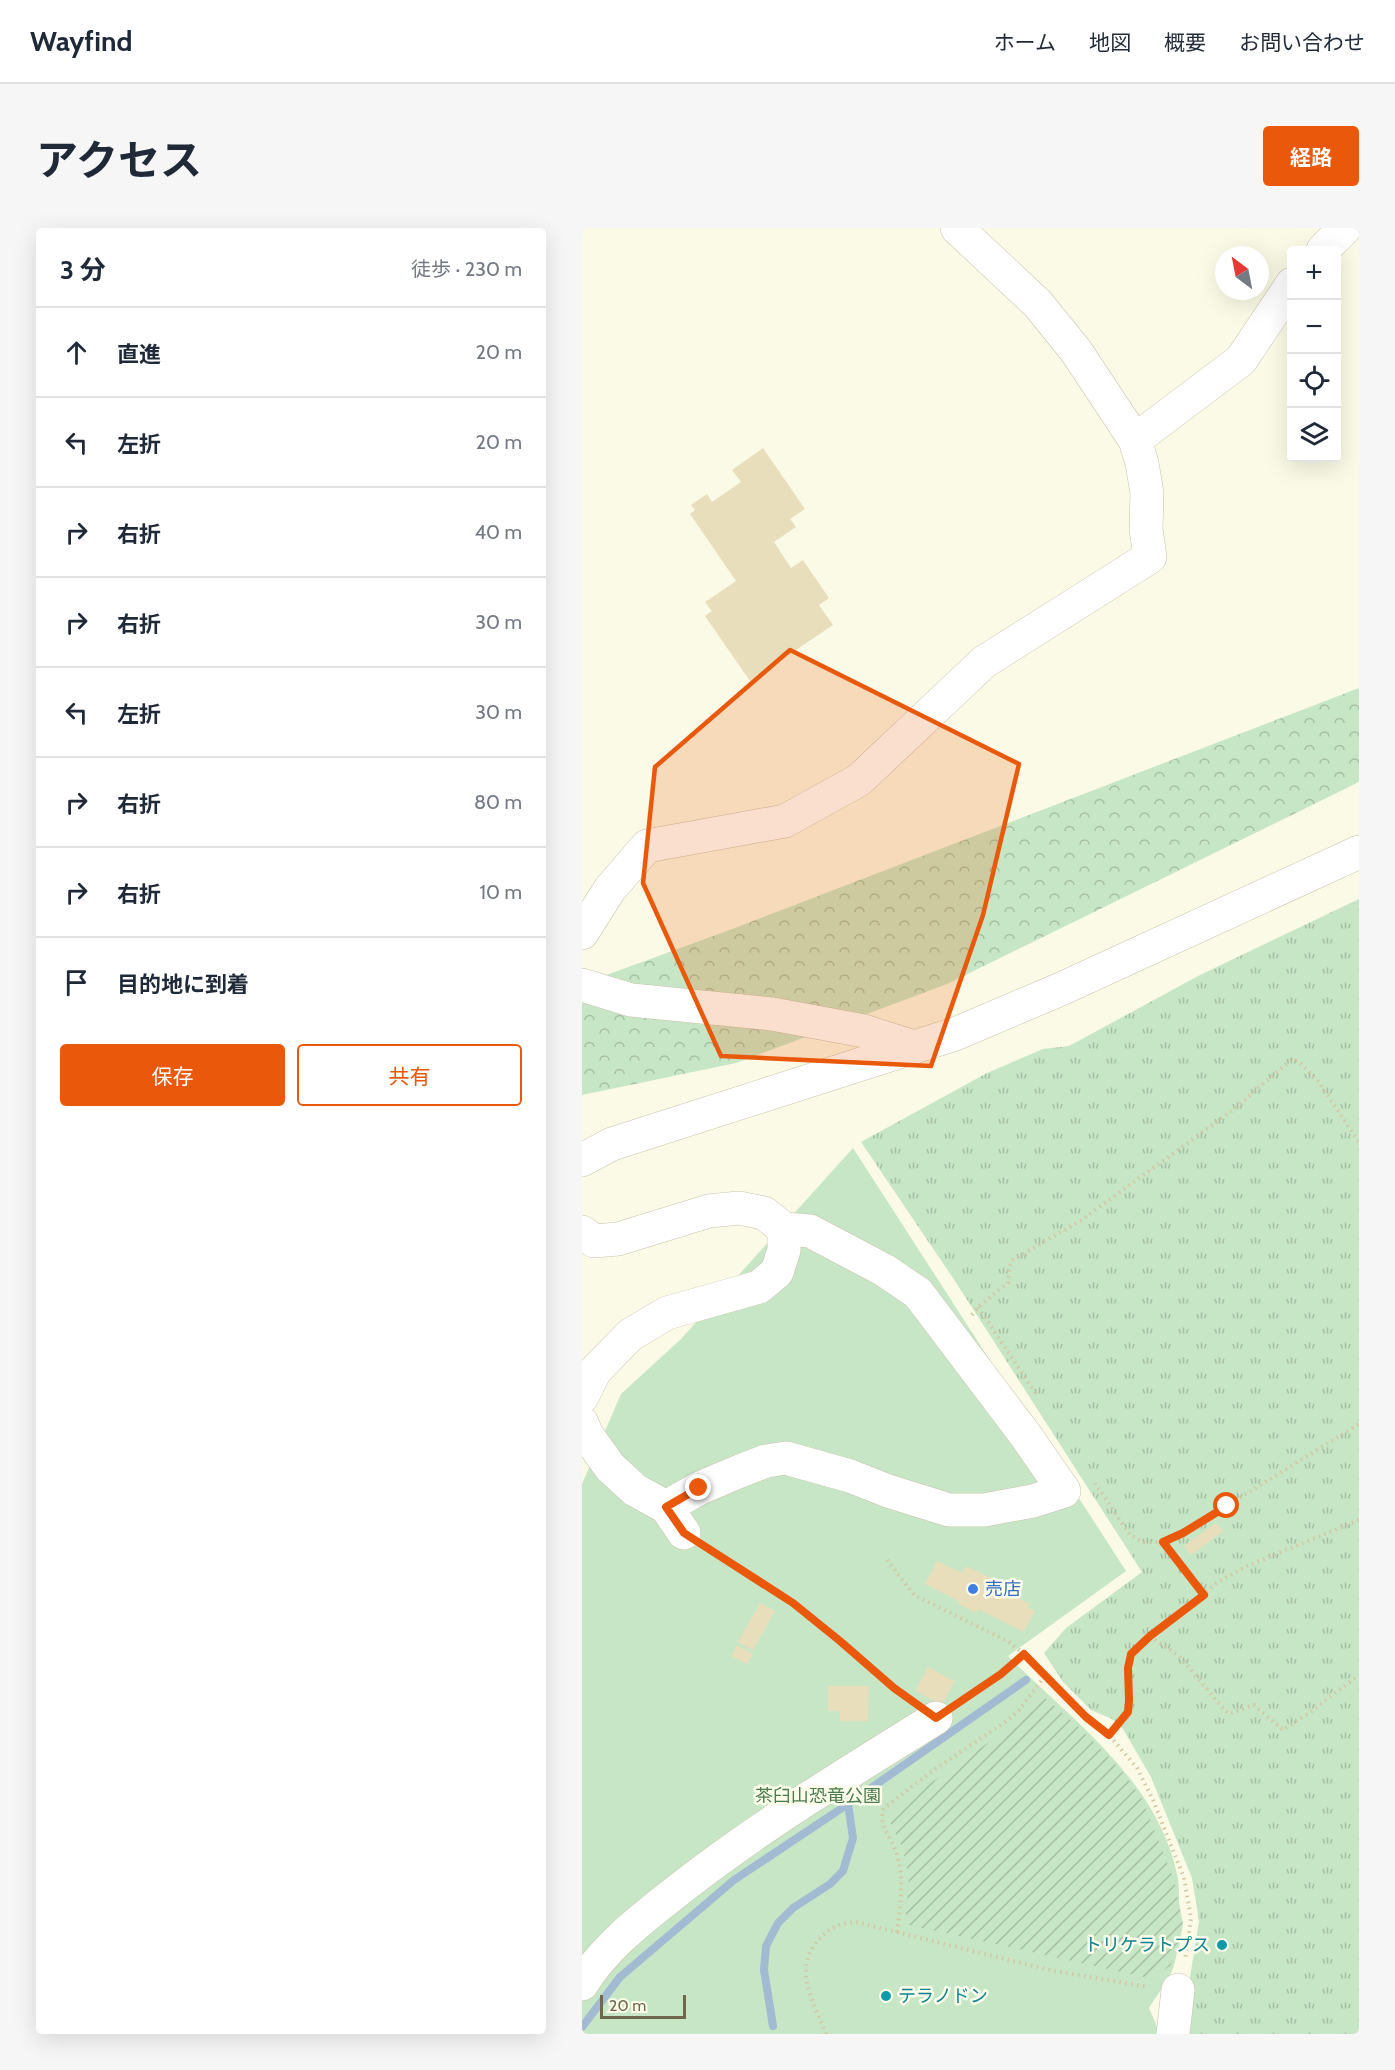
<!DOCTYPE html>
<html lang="ja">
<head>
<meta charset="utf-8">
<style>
  body { margin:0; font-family:Cabin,"Noto Sans JP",sans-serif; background:#f6f6f7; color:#1f2937 }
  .controls { position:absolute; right:18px; top:18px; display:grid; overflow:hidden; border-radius:6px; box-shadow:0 6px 24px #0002 }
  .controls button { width:54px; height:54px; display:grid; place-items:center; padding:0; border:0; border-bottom:2px solid #e0e1e3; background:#fff; color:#1f2937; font:30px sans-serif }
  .compass { position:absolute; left:633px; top:18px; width:54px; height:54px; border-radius:50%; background:#fff; box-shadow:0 6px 24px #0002; rotate:328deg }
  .scale { position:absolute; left:18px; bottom:15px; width:86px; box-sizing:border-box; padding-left:6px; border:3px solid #71674d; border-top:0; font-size:16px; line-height:21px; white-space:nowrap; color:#71674d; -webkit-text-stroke:4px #fdfdec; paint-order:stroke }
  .stop { position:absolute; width:18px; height:18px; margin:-14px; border:4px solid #ea580c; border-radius:50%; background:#fff }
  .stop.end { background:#ea580c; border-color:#fff; box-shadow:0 2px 6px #0008 }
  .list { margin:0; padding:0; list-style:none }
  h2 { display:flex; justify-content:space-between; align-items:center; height:78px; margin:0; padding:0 24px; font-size:26px }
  h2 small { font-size:20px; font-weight:400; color:#747a83 }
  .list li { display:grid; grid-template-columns:39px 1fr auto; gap:18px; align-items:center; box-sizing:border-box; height:90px; padding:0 24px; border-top:2px solid #e0e1e3 }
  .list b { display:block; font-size:22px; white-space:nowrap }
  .list em { font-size:20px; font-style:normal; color:#747a83 }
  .actions { display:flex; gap:12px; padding:18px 24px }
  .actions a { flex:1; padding:14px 0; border:2px solid #ea580c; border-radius:6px; text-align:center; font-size:21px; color:#ea580c }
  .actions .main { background:#ea580c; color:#fff }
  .icon { flex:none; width:33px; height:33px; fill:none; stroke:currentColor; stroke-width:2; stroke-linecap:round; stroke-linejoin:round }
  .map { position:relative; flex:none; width:777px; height:1806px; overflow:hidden; border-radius:6px }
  header { display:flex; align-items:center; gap:36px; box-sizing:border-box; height:84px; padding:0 30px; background:#fff; border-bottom:2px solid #e0e1e3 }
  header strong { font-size:28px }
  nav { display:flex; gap:33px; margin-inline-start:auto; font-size:21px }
  .intro { display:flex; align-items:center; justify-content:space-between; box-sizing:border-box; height:144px; padding:0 36px }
  h1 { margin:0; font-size:42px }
  .button { padding:15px 27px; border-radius:6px; background:#ea580c; color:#fff; font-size:21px; font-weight:700 }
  main { display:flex; gap:36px; padding:0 36px }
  aside { flex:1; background:#fff; border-radius:6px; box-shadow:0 6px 24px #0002 }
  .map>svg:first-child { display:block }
  .grass { fill:url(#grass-tufts) }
  .forest { fill:url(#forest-crowns) }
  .park { fill:#c7e6c6 }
  .garden { fill:url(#garden-furrows) }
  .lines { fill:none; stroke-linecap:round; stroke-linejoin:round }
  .stream { stroke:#a3bad3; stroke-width:8 }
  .building { fill:#e8debb }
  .minor-casing { stroke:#c8c2ab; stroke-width:34 }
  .path { stroke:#d2c6a3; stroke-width:4; stroke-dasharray:1.5 4.5; stroke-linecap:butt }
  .minor { stroke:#fff; stroke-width:33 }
  .route { stroke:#ea580c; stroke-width:8 }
  .marked { fill:#e8590c; fill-opacity:0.2; stroke:#e8590c; stroke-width:4.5; stroke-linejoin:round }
  .shop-dot { fill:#3f7fe0; stroke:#fdfdec; stroke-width:2 }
  .culture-dot { fill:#0f9aa8; stroke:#fdfdec; stroke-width:2 }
  .labels { text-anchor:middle; stroke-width:5; stroke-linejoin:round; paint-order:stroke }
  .shop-label { font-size:18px; fill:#366cbe; stroke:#fdfdec; text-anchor:start }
  .park-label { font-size:18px; fill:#497b4d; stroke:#fdfdec }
  .culture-label { font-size:18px; fill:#0d838f; stroke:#fdfdec; text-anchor:end }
</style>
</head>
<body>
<header>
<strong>Wayfind</strong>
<nav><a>ホーム</a><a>地図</a><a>概要</a><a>お問い合わせ</a></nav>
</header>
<div class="intro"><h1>アクセス</h1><a class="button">経路</a></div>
<main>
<aside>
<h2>3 分<small>徒歩 · 230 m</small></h2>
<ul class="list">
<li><svg class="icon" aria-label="ahead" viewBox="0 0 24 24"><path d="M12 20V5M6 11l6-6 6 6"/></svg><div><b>直進</b></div><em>20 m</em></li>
<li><svg class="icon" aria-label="left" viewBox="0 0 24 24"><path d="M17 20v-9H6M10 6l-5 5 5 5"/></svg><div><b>左折</b></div><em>20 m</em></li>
<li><svg class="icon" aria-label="right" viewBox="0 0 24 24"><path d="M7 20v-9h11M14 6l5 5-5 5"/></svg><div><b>右折</b></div><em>40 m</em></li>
<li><svg class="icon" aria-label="right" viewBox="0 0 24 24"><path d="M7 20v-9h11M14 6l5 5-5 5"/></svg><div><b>右折</b></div><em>30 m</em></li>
<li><svg class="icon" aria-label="left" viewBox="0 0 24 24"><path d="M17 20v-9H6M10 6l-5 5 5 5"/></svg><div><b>左折</b></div><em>30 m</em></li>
<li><svg class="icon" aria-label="right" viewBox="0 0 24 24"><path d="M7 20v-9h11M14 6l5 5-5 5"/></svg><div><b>右折</b></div><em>80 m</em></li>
<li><svg class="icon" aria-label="right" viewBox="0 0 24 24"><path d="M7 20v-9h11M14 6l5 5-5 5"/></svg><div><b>右折</b></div><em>10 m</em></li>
<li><svg class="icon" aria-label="arrive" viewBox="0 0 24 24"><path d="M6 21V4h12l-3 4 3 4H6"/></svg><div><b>目的地に到着</b></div></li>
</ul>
<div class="actions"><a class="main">保存</a><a>共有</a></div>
</aside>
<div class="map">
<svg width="777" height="1806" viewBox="0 0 777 1806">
  <defs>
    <pattern id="grass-tufts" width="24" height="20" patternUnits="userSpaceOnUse" patternTransform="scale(1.5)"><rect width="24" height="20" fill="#c7e6c6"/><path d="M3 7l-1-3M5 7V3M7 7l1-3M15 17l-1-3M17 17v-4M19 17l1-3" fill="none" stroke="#a6bea3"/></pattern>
    <pattern id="forest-crowns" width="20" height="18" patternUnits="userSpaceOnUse" patternTransform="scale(1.5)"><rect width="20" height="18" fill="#c7e6c6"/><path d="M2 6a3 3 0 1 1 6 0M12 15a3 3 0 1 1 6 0" fill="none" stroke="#a6bea3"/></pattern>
    <pattern id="garden-furrows" width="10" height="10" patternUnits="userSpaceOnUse" patternTransform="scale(1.5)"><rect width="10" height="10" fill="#c7e6c6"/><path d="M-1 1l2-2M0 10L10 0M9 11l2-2" fill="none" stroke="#a6bea3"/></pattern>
  </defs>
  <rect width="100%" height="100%" fill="#fafae6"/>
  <!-- grass -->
  <polygon class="grass" points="777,671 777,1806 599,1806 617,1693 610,1650 569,1549 541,1501 530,1491 509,1482 481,1454 462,1425 484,1400 560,1344 371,1050 279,914 405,845 461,821 487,818 618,747"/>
  <!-- forest -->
  <polygon class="forest" points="777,460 777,554 365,756 154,835 0,867 0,756 153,700"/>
  <!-- park -->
  <path class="park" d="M271,920L544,1343L426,1428C490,1492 575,1552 595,1646C597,1654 597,1664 597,1673C599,1694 598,1717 592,1737C589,1750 574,1768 567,1780L576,1801L582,1806H0V1256L39,1166L99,1111Z"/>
  <!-- garden -->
  <polygon class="garden" points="460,1467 501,1503 541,1544 560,1571 592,1652 601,1695 597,1721 588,1738 575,1746 562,1749 323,1696 327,1649 321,1621 307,1592 309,1583 434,1495"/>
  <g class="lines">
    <!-- stream -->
    <g class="stream">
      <polyline points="191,1798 182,1742 184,1718 196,1695 211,1680 248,1656 261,1643 271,1610 266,1576"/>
      <polyline points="0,1799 38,1749 152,1652 266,1576 444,1452"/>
    </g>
  </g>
  <!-- building -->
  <g class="building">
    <polygon points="181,220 223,281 208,291 214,299 192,314 209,340 221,332 247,370 237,377 251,397 168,453 123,388 130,383 123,374 154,353 108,286 113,282 109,277 125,266 130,274 159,254 150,242"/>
    <polygon points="634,1295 641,1303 609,1327 602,1318"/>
    <polygon points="355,1333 380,1345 384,1338 411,1351 408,1356 448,1376 446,1380 453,1383 442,1404 396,1381 394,1385 375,1375 377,1373 343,1356"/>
    <polygon points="178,1375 193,1383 171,1422 156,1414"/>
    <polygon points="155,1417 171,1426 165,1436 149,1428"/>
    <polygon points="346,1439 373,1453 360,1477 333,1463"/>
    <polygon points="246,1458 287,1458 286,1493 258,1493 258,1483 246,1483"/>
  </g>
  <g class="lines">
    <!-- minor casing -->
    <g class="minor-casing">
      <g id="minor">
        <polyline points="741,22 763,0"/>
        <polyline points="553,212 659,132 710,56"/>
        <polyline points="0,705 28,661 65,618 203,593 277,552 402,434 568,329 564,301 565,265 560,235 553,212 494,123 456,76 375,0"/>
        <polyline points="0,757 49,772 190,786 282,803 332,819"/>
        <polyline points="0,932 30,916 373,806 479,761 777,624"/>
        <polyline points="0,1004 12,1013 36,1011 127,983 157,980 182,985 202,1001 228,1003 302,1042 336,1065 444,1208 482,1263 451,1273 402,1282 367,1282 306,1263 268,1248 204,1230 184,1233 158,1243 118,1260 84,1279"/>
        <polyline points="0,1169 13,1143 48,1107 85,1085 177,1059 195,1044 202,1022 202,1001"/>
        <polyline points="0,1195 5,1207 28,1239 53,1262 84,1279 102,1305"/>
        <path d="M0,1756C22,1720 57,1693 90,1667C173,1601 264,1546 354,1490"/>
        <polyline points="591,1806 596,1762"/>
      </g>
    </g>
    <!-- path -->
    <g class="path">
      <polyline points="396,1079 454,1166"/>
      <polyline points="390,1087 396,1079 426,1055 427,1040 431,1032 498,993 651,882 709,832 716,833 736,853 777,914"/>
      <polyline points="513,1255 548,1307 562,1314 581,1314 601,1305 777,1196"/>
      <polyline points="581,1314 622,1367"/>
      <polyline points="128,1322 211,1375 328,1471"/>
      <polyline points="305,1332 332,1367 427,1414 442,1426 504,1489 527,1507 555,1540 571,1572 602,1650 609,1690 603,1732"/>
      <polyline points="568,1408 597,1428 641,1480 647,1486 672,1477 701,1502 727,1485 777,1447"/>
      <polyline points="379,1473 419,1446 442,1426"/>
      <polyline points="527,1507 546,1484 547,1472 546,1440 549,1426 568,1408 612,1376 634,1355 665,1338 777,1292"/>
      <path d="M315,1704C318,1678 323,1650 314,1624C309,1608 295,1597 302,1580L352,1542L426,1492L437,1482L463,1448"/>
      <path d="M244,1806C237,1787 223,1763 224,1742C224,1724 238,1705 255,1698C260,1695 268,1695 274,1694L472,1743L567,1759"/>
    </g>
    <!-- minor -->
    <use href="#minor" class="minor"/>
  </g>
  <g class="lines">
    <!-- route -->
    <polyline class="route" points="117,1260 84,1279 102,1305 211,1375 258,1413 312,1460 354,1490 419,1446 442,1426 504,1489 527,1507 546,1484 547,1472 546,1440 549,1426 568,1408 622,1367 581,1314 601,1305 645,1278"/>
  </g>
  <!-- marked area -->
  <path class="marked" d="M208,422L437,536L401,687L349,838L139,828L61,655L73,539Z"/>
  <!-- markers -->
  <circle class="shop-dot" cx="391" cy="1361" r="6"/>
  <g class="culture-dot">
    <circle cx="640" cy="1717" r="6"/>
    <circle cx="304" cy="1768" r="6"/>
  </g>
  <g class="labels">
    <!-- shop labels -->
    <g class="shop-label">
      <text x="403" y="1367">売店</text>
    </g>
    <!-- park labels -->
    <g class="park-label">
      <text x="236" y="1574">茶臼山恐竜公園</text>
    </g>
    <!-- culture labels -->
    <g class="culture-label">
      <text x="628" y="1723">トリケラトプス</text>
      <text x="316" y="1774" text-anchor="start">テラノドン</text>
    </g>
  </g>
</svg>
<div class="controls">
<button>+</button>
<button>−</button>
<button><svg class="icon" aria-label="locate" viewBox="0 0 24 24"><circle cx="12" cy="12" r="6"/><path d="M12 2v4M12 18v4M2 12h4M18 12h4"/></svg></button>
<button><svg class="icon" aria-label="layers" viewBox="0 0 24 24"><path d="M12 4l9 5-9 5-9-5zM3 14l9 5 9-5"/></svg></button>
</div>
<svg class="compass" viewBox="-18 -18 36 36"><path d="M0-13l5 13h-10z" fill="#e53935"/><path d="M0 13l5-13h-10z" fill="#747a83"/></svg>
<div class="scale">20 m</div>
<div class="stop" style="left:645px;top:1278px"></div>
<div class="stop end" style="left:117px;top:1260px"></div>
</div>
</main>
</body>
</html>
